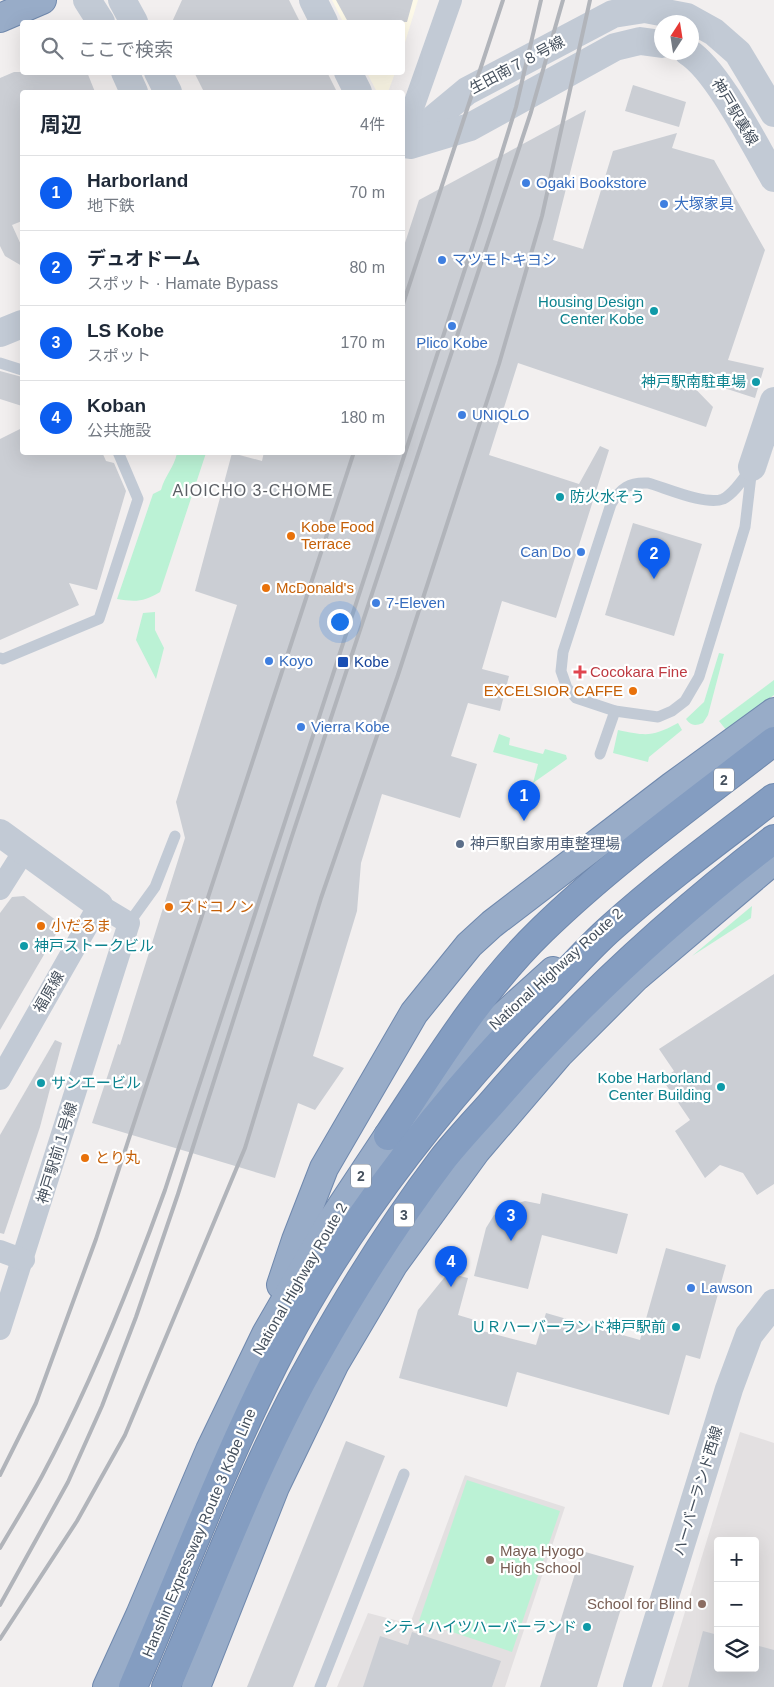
<!DOCTYPE html>
<html lang="ja">
<head>
<meta charset="utf-8">
<style>
  body { margin:0; font-family:Helvetica,"Noto Sans JP",sans-serif; background:#f6f6f7; color:#1f2937 }
  .controls { position:absolute; right:15px; bottom:15px; display:grid; overflow:hidden; border-radius:5px; box-shadow:0 5px 20px #0002 }
  .controls button { width:45px; height:45px; display:grid; place-items:center; padding:0; border:0; border-bottom:1px solid #e0e1e3; background:#fff; color:#1f2937; font:25px sans-serif }
  .compass { position:absolute; left:654px; top:15px; width:45px; height:45px; border-radius:50%; background:#fff; box-shadow:0 5px 20px #0002; rotate:12deg }
  .you { position:absolute; left:339px; top:621px; width:18px; height:18px; margin:-12px; border:4px solid #fff; border-radius:50%; background:#1a73e8; box-shadow:0 0 0 8px #1a73e833 }
  .badge { display:grid; place-items:center; width:32px; height:32px; border-radius:50%; background:#0c5def; color:#fff; font-size:16px; font-weight:700 }
  .pin { position:absolute; translate:-50% -41px; filter:drop-shadow(0 1px 2px #0008) }
  .pin::after { content:''; position:absolute; top:26px; width:18px; height:15px; background:inherit; clip-path:polygon(0 0,100% 0,50% 100%) }
  .list { margin:0; padding:0; list-style:none }
  h2 { display:flex; justify-content:space-between; align-items:center; height:65px; margin:0; padding:0 20px; font-size:21px }
  h2 small { font-size:16px; font-weight:400; color:#747a83 }
  .list li { display:grid; grid-template-columns:32px 1fr auto; gap:15px; align-items:center; box-sizing:border-box; height:75px; padding:0 20px; border-top:1px solid #e0e1e3 }
  .list b { display:block; font-size:19px; white-space:nowrap }
  .list p { margin:0; font-size:16px; white-space:nowrap; color:#747a83 }
  .list em { font-size:16px; font-style:normal; color:#747a83 }
  .icon { flex:none; width:28px; height:28px; fill:none; stroke:currentColor; stroke-width:2; stroke-linecap:round; stroke-linejoin:round }
  .map { position:relative; flex:none; width:774px; height:1687px; overflow:hidden }
  .search { position:absolute; background:#fff; box-shadow:0 5px 20px #0002; left:20px; top:20px; width:385px; height:55px; display:flex; align-items:center; gap:12px; box-sizing:border-box; padding:0 18px; border-radius:5px; color:#747a83; font-size:19px }
  .panel { position:absolute; background:#fff; box-shadow:0 5px 20px #0002; left:20px; top:90px; width:385px; height:365px; border-radius:5px }
  .map>svg:first-child { display:block }
  .commercial { fill:#fdf9e8 }
  .education { fill:#e3e0e1; fill-rule:evenodd }
  .green { fill:#bbf2d5 }
  .building { fill:#cbced4 }
  .lines { fill:none; stroke-linecap:round; stroke-linejoin:round }
  .trunk-casing { stroke:#6f88ad; stroke-width:30 }
  .motorway-casing { stroke:#6f88ad; stroke-width:30 }
  .service { stroke:#c2cad5; stroke-width:11 }
  .minor { stroke:#c2cad5; stroke-width:22 }
  .tertiary { stroke:#c2cad5; stroke-width:28 }
  .trunk { stroke:#98acc8; stroke-width:28 }
  .motorway { stroke:#849dc1; stroke-width:28 }
  .rail { stroke:#b1b4ba; stroke-width:4 }
  .shop-dot { fill:#3f7fe0; stroke:#fff; stroke-width:2 }
  .culture-dot { fill:#0f9aa8; stroke:#fff; stroke-width:2 }
  .food-dot { fill:#e8710a; stroke:#fff; stroke-width:2 }
  .transit-dot { fill:#1a4fb4; stroke:#fff; stroke-width:2 }
  .health-dot { fill:#e0444e; stroke:#fff; stroke-width:2 }
  .service-dot { fill:#5c6f8a; stroke:#fff; stroke-width:2 }
  .education-dot { fill:#8d6e63; stroke:#fff; stroke-width:2 }
  .labels { text-anchor:middle; stroke-width:4.5; stroke-linejoin:round; paint-order:stroke }
  .shield { fill:#fff; stroke:#7e858e; stroke-width:1 }
  .shield-label { font-size:14px; font-weight:bold; fill:#46515e }
  .street-label { font-size:15px; fill:#46515e; stroke:#fff }
  .shop-label { font-size:15px; fill:#366cbe; stroke:#fff; text-anchor:start }
  .culture-label { font-size:15px; fill:#0d838f; stroke:#fff; text-anchor:end }
  .food-label { font-size:15px; fill:#c56008; stroke:#fff; text-anchor:start }
  .transit-label { font-size:15px; fill:#164399; stroke:#fff; text-anchor:start }
  .health-label { font-size:15px; fill:#be3a42; stroke:#fff; text-anchor:start }
  .service-label { font-size:15px; fill:#4e5e75; stroke:#fff; text-anchor:start }
  .education-label { font-size:15px; fill:#785e54; stroke:#fff; text-anchor:start }
  .neighbourhood-label { font-size:16px; letter-spacing:1px; fill:#5b5f65; stroke:#fff }
</style>
</head>
<body>
<div class="map">
<svg width="774" height="1687" viewBox="0 0 774 1687">
  <rect width="100%" height="100%" fill="#f2efef"/>
  <!-- commercial -->
  <g class="commercial">
    <polygon points="332,0 418,0 403,49 402,22 343,22"/>
    <polygon points="367,73 395,73 388,92 377,92"/>
  </g>
  <!-- education -->
  <g class="education">
    <path d="M740,1432L774,1443V1687H662ZM718,1541H755V1668H718Z"/>
    <polygon points="465,1475 565,1507 505,1687 337,1687 368,1613 410,1624"/>
  </g>
  <!-- green -->
  <g class="green">
    <path d="M177,453H206L160,592C144,602 135,602 117,599L153,494L161,490C165,475 174,468 177,453Z"/>
    <polygon points="155,612 155,630 164,648 156,679 136,640 143,613"/>
    <path d="M719,653L724,654L708,715L703,723C695,726 691,726 686,719L704,702Z"/>
    <polygon points="774,680 774,695 727,731 719,721"/>
    <path d="M678,723L682,730L649,757L648,762L613,753L618,730C647,736 652,737 678,723Z"/>
    <polygon points="499,734 510,738 509,745 543,754 545,749 566,755 567,759 533,783 538,764 493,752"/>
    <polygon points="752,906 751,918 692,956"/>
    <polygon points="467,1480 560,1511 512,1652 419,1621"/>
  </g>
  <!-- building -->
  <g class="building">
    <polygon points="182,0 289,0 300,22 172,22"/>
    <polygon points="336,0 413,0 407,22 348,22"/>
    <polygon points="14,72 87,72 95,92 22,92 22,221 12,225 22,247 22,266 5,256 0,246 0,78"/>
    <polygon points="194,72 327,72 337,92 204,92"/>
    <polygon points="633,85 686,102 679,127 625,111"/>
    <polygon points="586,110 553,240 583,249 613,151 677,133 672,148 714,160 765,250 728,360 764,368 755,398 681,374 713,407 706,427 518,363 489,455 579,484 600,446 609,450 556,618 502,601 482,669 509,676 500,711 468,703 451,756 477,764 460,818 382,794 361,863 357,911 313,1056 344,1068 315,1110 298,1103 275,1178 92,1123 118,1044 120,1045 185,838 176,802 237,605 195,591 232,453 262,461 264,452 402,452 402,252 419,200"/>
    <polygon points="0,371 22,377 22,406 0,399"/>
    <polygon points="22,428 22,452 102,452 106,461 114,463 126,491 97,590 69,583 79,605 0,640 0,439"/>
    <polygon points="633,523 702,544 674,636 605,615"/>
    <polygon points="24,896 57,921 59,929 0,1030 0,913 12,897"/>
    <polygon points="774,974 774,1184 757,1195 743,1173 720,1165 705,1178 675,1131 690,1120 662,1079 674,1071 659,1049"/>
    <polygon points="55,1040 62,1043 40,1127 4,1234 0,1233 0,1135"/>
    <polygon points="542,1193 628,1214 617,1254 542,1235 528,1289 474,1276 486,1228 494,1215 507,1206 525,1201 540,1204"/>
    <polygon points="666,1248 726,1265 700,1359 686,1355 669,1415 517,1372 507,1407 399,1378 418,1310 448,1273 468,1278 458,1315 478,1321 475,1329 536,1345 546,1313 640,1340"/>
    <polygon points="346,1441 385,1456 293,1687 247,1687"/>
    <polygon points="582,1551 634,1566 597,1687 540,1687"/>
    <polygon points="703,1631 718,1635 718,1668 755,1668 755,1645 774,1650 774,1687 688,1687"/>
    <polygon points="412,1632 501,1661 492,1687 363,1687 380,1636 408,1645"/>
  </g>
  <g class="lines">
    <!-- trunk casing -->
    <g class="trunk-casing">
      <g id="trunk">
        <polyline points="0,18 42,0"/>
        <polyline points="281,1285 296,1240 324,1168 414,1013 469,945 492,924 671,787 774,712"/>
        <polyline points="107,1687 140,1615 210,1450 266,1334 329,1225 388,1136 467,1049 553,971"/>
        <polyline points="196,1687 275,1487 335,1363 393,1265 476,1151 559,1054 636,977 774,860"/>
      </g>
    </g>
    <!-- motorway casing -->
    <g class="motorway-casing">
      <g id="motorway">
        <path d="M388,1136C435,1065 480,990 542,930C613,861 696,802 774,741"/>
        <path d="M133,1687C183,1572 226,1455 284,1344C353,1214 443,1100 545,995C567,973 588,948 612,927C663,881 719,840 774,798"/>
        <path d="M166,1687C214,1576 255,1462 315,1357C353,1289 395,1222 442,1160C457,1141 474,1123 491,1104C575,1006 671,918 774,839"/>
      </g>
    </g>
    <!-- service -->
    <g class="service">
      <polyline points="0,363 22,370"/>
      <path d="M752,467L745,527L699,677L685,701L672,711L658,717L615,711L576,698L567,688L561,671L563,652L611,504C621,488 629,482 648,483C666,488 706,506 723,499C735,493 744,477 752,467Z"/>
      <polyline points="0,658 3,659 99,619 138,499 118,452"/>
      <polyline points="600,754 615,711"/>
      <polyline points="129,923 155,887 175,836"/>
      <polyline points="320,1687 404,1474"/>
    </g>
    <!-- minor -->
    <g class="minor">
      <polyline points="402,139 451,0"/>
      <polyline points="0,889 24,851"/>
      <polyline points="0,1079 99,905 129,923 0,1329"/>
      <polyline points="0,1251 24,1260"/>
    </g>
    <!-- tertiary -->
    <g class="tertiary">
      <polyline points="87,0 101,22"/>
      <polyline points="122,0 134,22"/>
      <polyline points="313,0 324,22"/>
      <path d="M688,52C718,71 755,146 774,178"/>
      <polyline points="125,72 134,92"/>
      <polyline points="158,72 168,92"/>
      <polyline points="348,72 358,92"/>
      <polyline points="402,145 467,91 613,14 645,9 687,17 714,32 738,53 774,113"/>
      <polyline points="410,145 470,127 615,47 640,41 662,44"/>
      <polyline points="0,333 22,324"/>
      <polyline points="752,467 774,401"/>
      <polyline points="0,833 99,905"/>
      <polyline points="637,1687 729,1389 749,1335 774,1303"/>
    </g>
    <!-- trunk -->
    <use href="#trunk" class="trunk"/>
    <!-- motorway -->
    <use href="#motorway" class="motorway"/>
    <!-- rail -->
    <g class="rail">
      <polyline points="402,307 503,0"/>
      <polyline points="0,1475 36,1403 96,1239 354,452"/>
      <path d="M0,1548C14,1524 29,1500 42,1476C91,1384 130,1287 165,1190L480,223L516,107L541,0"/>
      <polyline points="0,1605 68,1482 102,1406 136,1317 178,1194 291,839 531,112 563,0"/>
      <polyline points="0,1639 77,1521 125,1435 245,1148 321,898 398,675 499,364 542,216 590,0"/>
    </g>
  </g>
  <!-- markers -->
  <g class="shop-dot">
    <circle cx="526" cy="183" r="5"/>
    <circle cx="664" cy="204" r="5"/>
    <circle cx="442" cy="260" r="5"/>
    <circle cx="452" cy="326" r="5"/>
    <circle cx="462" cy="415" r="5"/>
    <circle cx="581" cy="552" r="5"/>
    <circle cx="376" cy="603" r="5"/>
    <circle cx="269" cy="661" r="5"/>
    <circle cx="301" cy="727" r="5"/>
    <circle cx="691" cy="1288" r="5"/>
  </g>
  <g class="culture-dot">
    <circle cx="654" cy="311" r="5"/>
    <circle cx="756" cy="382" r="5"/>
    <circle cx="560" cy="497" r="5"/>
    <circle cx="24" cy="946" r="5"/>
    <circle cx="41" cy="1083" r="5"/>
    <circle cx="721" cy="1087" r="5"/>
    <circle cx="676" cy="1327" r="5"/>
    <circle cx="587" cy="1627" r="5"/>
  </g>
  <g class="food-dot">
    <circle cx="291" cy="536" r="5"/>
    <circle cx="266" cy="588" r="5"/>
    <circle cx="633" cy="691" r="5"/>
    <circle cx="169" cy="907" r="5"/>
    <circle cx="41" cy="926" r="5"/>
    <circle cx="85" cy="1158" r="5"/>
  </g>
  <rect class="transit-dot" x="337" y="656" width="12" height="12" rx="2.5"/>
  <path class="health-dot" d="M577.5 664.5h5v5h5v5h-5v5h-5v-5h-5v-5h5z"/>
  <circle class="service-dot" cx="460" cy="844" r="5"/>
  <g class="education-dot">
    <circle cx="490" cy="1560" r="5"/>
    <circle cx="702" cy="1604" r="5"/>
  </g>
  <g class="labels">
    <!-- shield labels -->
    <g class="shield">
      <rect x="714" y="768.5" width="20" height="23" rx="4"/>
      <rect x="351" y="1164.5" width="20" height="23" rx="4"/>
      <rect x="394" y="1203.5" width="20" height="23" rx="4"/>
    </g>
    <g class="shield-label">
      <text x="724" y="785">2</text>
      <text x="361" y="1181">2</text>
      <text x="404" y="1220">3</text>
    </g>
    <!-- street labels -->
    <g class="street-label">
      <text transform="translate(517 65) rotate(-28)" y="5">生田南７８号線</text>
      <text transform="translate(735 112) rotate(59)" y="5">神戸駅裏線</text>
      <text transform="translate(556 969) rotate(-42)" y="5">National Highway Route 2</text>
      <text transform="translate(49 992) rotate(-60)" y="5">福原線</text>
      <text transform="translate(57 1153) rotate(-73)" y="5">神戸駅前１号線</text>
      <text transform="translate(300 1279) rotate(-60)" y="5">National Highway Route 2</text>
      <text transform="translate(698 1491) rotate(-73)" y="5">ハーバーランド西線</text>
      <text transform="translate(199 1533) rotate(-67)" y="5">Hanshin Expressway Route 3 Kobe Line</text>
    </g>
    <!-- shop labels -->
    <g class="shop-label">
      <text x="536" y="188">Ogaki Bookstore</text>
      <text x="674" y="209">大塚家具</text>
      <text x="452" y="265">マツモトキヨシ</text>
      <text x="452" y="348" text-anchor="middle">Plico Kobe</text>
      <text x="472" y="420">UNIQLO</text>
      <text x="571" y="557" text-anchor="end">Can Do</text>
      <text x="386" y="608">7-Eleven</text>
      <text x="279" y="666">Koyo</text>
      <text x="311" y="732">Vierra Kobe</text>
      <text x="701" y="1293">Lawson</text>
    </g>
    <!-- culture labels -->
    <g class="culture-label">
      <text x="644" y="307">Housing Design<tspan x="644" dy="17">Center Kobe</tspan></text>
      <text x="746" y="387">神戸駅南駐車場</text>
      <text x="570" y="502" text-anchor="start">防火水そう</text>
      <text x="34" y="951" text-anchor="start">神戸ストークビル</text>
      <text x="711" y="1083">Kobe Harborland<tspan x="711" dy="17">Center Building</tspan></text>
      <text x="51" y="1088" text-anchor="start">サンエービル</text>
      <text x="666" y="1332">ＵＲハーバーランド神戸駅前</text>
      <text x="577" y="1632">シティハイツハーバーランド</text>
    </g>
    <!-- food labels -->
    <g class="food-label">
      <text x="301" y="532">Kobe Food<tspan x="301" dy="17">Terrace</tspan></text>
      <text x="276" y="593">McDonald's</text>
      <text x="623" y="696" text-anchor="end">EXCELSIOR CAFFE</text>
      <text x="179" y="912">ズドコノン</text>
      <text x="51" y="931">小だるま</text>
      <text x="95" y="1163">とり丸</text>
    </g>
    <!-- transit labels -->
    <g class="transit-label">
      <text x="354" y="667">Kobe</text>
    </g>
    <!-- health labels -->
    <g class="health-label">
      <text x="590" y="677">Cocokara Fine</text>
    </g>
    <!-- service labels -->
    <g class="service-label">
      <text x="470" y="849">神戸駅自家用車整理場</text>
    </g>
    <!-- education labels -->
    <g class="education-label">
      <text x="500" y="1556">Maya Hyogo<tspan x="500" dy="17">High School</tspan></text>
      <text x="692" y="1609" text-anchor="end">School for Blind</text>
    </g>
    <!-- neighbourhood labels -->
    <g class="neighbourhood-label">
      <text x="253" y="496">AIOICHO 3-CHOME</text>
    </g>
  </g>
</svg>
<div class="controls">
<button>+</button>
<button>−</button>
<button><svg class="icon" aria-label="layers" viewBox="0 0 24 24"><path d="M12 4l9 5-9 5-9-5zM3 14l9 5 9-5"/></svg></button>
</div>
<svg class="compass" viewBox="-18 -18 36 36"><path d="M0-13l5 13h-10z" fill="#e53935"/><path d="M0 13l5-13h-10z" fill="#747a83"/></svg>
<div class="you"></div>
<div class="pin badge" style="left:524px;top:821px">1</div>
<div class="pin badge" style="left:654px;top:579px">2</div>
<div class="pin badge" style="left:511px;top:1241px">3</div>
<div class="pin badge" style="left:451px;top:1287px">4</div>
<div class="search"><svg class="icon" aria-label="search" viewBox="0 0 24 24"><circle cx="10" cy="10" r="6"/><path d="M15 15l6 6"/></svg>ここで検索</div>
<section class="panel">
<h2>周辺<small>4件</small></h2>
<ul class="list">
<li><span class="badge">1</span><div><b>Harborland</b><p>地下鉄</p></div><em>70 m</em></li>
<li><span class="badge">2</span><div><b>デュオドーム</b><p>スポット · Hamate Bypass</p></div><em>80 m</em></li>
<li><span class="badge">3</span><div><b>LS Kobe</b><p>スポット</p></div><em>170 m</em></li>
<li><span class="badge">4</span><div><b>Koban</b><p>公共施設</p></div><em>180 m</em></li>
</ul>
</section>
</div>
</body>
</html>
